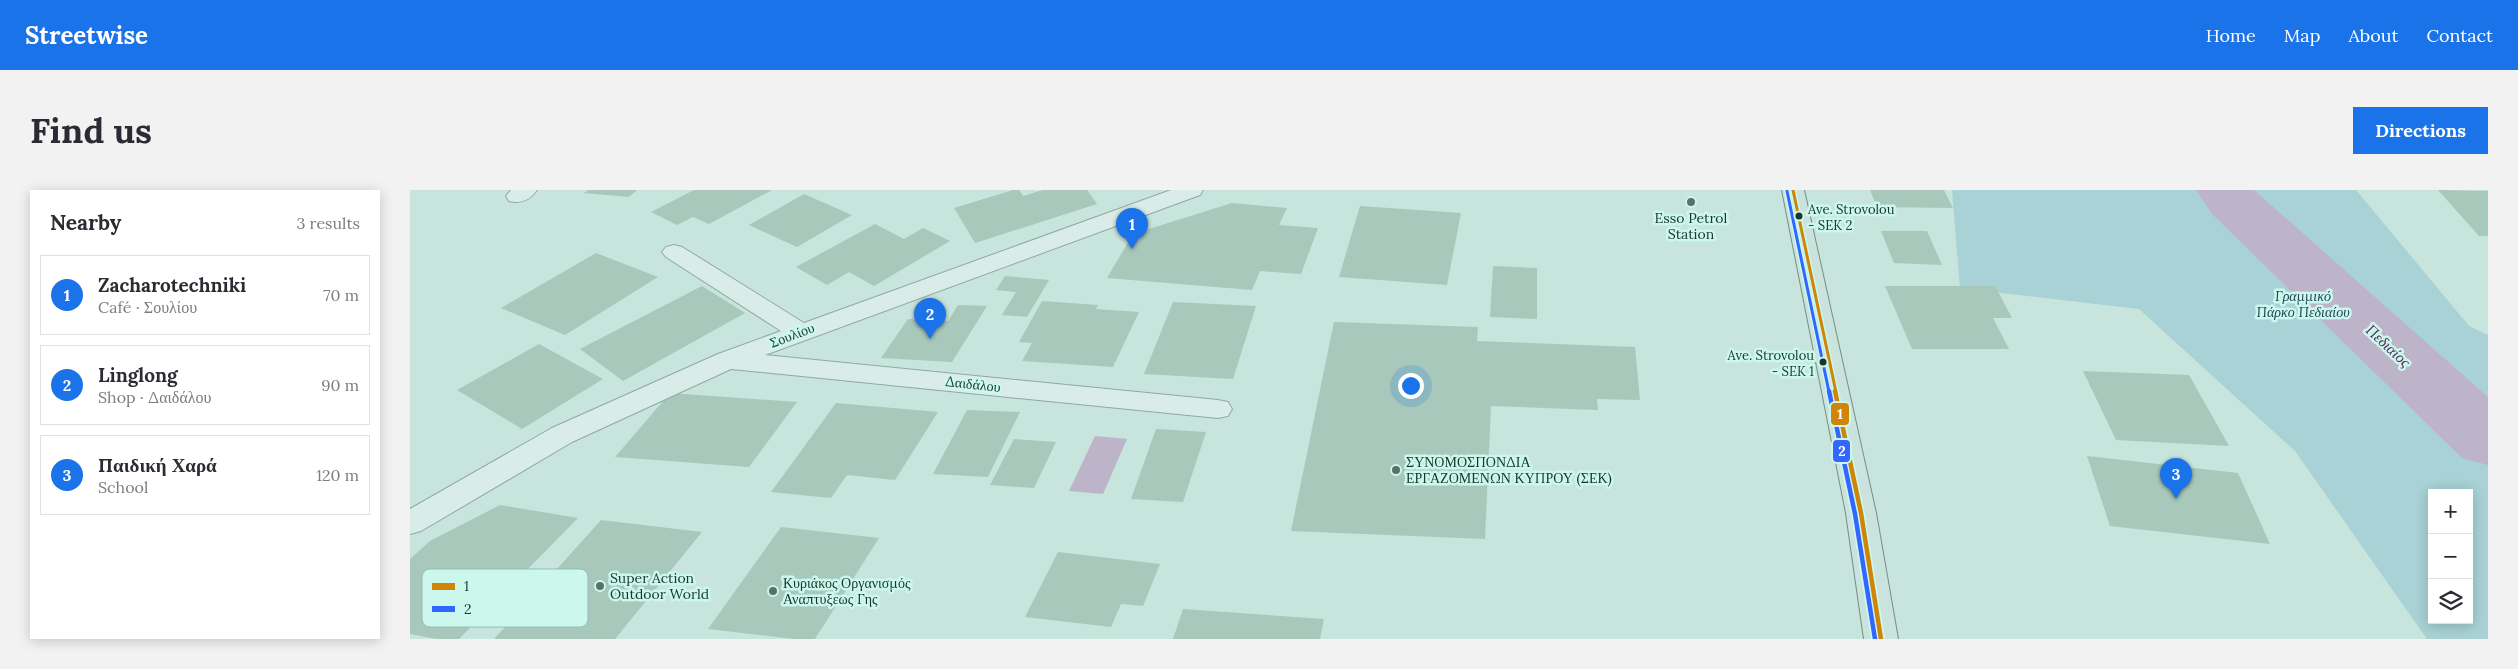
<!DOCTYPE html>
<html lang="en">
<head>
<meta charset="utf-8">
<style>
  body { margin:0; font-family:Lora,serif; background:#f2f2f3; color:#2b2b33 }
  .controls { position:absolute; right:15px; bottom:15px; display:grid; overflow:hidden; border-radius:0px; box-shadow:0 2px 12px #0003 }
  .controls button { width:45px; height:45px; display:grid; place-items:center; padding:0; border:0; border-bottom:1px solid #e1e1e2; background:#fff; color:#2b2b33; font:25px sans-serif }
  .you { position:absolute; left:1000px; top:195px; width:18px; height:18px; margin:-12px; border:4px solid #fff; border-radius:50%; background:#1a73e8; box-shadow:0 0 0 8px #1a73e833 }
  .badge { display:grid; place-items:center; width:32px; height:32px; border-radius:50%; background:#1a73e8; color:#fff; font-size:16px; font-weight:700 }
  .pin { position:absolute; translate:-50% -41px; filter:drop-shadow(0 1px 2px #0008) }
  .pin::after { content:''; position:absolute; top:26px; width:18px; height:15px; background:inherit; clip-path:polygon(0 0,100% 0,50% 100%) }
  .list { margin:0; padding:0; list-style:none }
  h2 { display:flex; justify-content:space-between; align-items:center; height:65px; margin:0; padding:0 20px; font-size:21px }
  h2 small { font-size:16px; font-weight:400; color:#7c7c81 }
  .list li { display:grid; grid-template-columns:32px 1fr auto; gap:15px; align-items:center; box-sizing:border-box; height:80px; margin:0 10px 10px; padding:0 10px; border:1px solid #e1e1e2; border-radius:0px }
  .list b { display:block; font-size:19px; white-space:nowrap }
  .list p { margin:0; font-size:16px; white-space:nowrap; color:#7c7c81 }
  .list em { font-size:16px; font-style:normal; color:#7c7c81 }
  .icon { flex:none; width:28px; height:28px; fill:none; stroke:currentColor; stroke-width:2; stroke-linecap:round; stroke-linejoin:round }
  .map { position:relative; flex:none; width:2078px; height:449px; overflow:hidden; border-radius:0px }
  header { display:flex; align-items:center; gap:30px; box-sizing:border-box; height:70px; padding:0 25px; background:#1a73e8; color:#fff }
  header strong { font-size:24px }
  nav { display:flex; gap:28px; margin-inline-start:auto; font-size:18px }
  .intro { display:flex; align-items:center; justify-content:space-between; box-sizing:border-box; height:120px; padding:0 30px }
  h1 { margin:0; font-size:35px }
  .button { padding:12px 22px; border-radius:0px; background:#1a73e8; color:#fff; font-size:18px; font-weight:700 }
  main { display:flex; gap:30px; padding:0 30px }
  aside { flex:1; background:#fff; border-radius:0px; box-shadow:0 2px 12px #0003 }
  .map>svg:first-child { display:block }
  .green { fill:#a8d2d5; fill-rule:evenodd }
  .water { fill:#bdb4c9 }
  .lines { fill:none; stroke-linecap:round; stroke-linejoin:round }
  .river { fill:#bdb4c9; fill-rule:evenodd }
  .building { fill:#a8c8bb }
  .minor-casing { stroke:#91a8a1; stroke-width:2 }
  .major-casing { stroke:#788e86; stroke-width:2 }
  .minor { fill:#daece7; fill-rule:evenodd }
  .major { fill:#cae3dd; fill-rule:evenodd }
  .bus-1-far1-casing { stroke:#cbf7ed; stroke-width:6 }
  .bus-1-casing { stroke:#cbf7ed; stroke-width:8 }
  .bus-2-far1-casing { stroke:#cbf7ed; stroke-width:6 }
  .bus-2-casing { stroke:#cbf7ed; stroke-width:8 }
  .bus-1-far1 { stroke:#d18508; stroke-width:3 }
  .bus-1 { stroke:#d18508; stroke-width:4.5 }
  .bus-2-far1 { stroke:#36f; stroke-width:3 }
  .bus-2 { stroke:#36f; stroke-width:4.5 }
  .poi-dot { fill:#577368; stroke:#cbf7ed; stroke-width:2 }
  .bus-dot { fill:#1a3629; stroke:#cbf7ed; stroke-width:2 }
  .labels { text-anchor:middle; stroke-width:5; stroke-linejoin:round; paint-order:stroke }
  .bus-label { font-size:13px; fill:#1a3629; stroke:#cbf7ed; text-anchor:start }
  .poi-label { font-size:14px; fill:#1a3629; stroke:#cbf7ed; text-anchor:start }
  .park-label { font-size:14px; font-style:italic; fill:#204454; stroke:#cbf7ed }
  .street-label { font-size:14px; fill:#1a3629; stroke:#cbf7ed }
  .water-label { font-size:15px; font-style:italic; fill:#572857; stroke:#cbf7ed }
  .key { fill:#cbf7ed; stroke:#96bdb2; stroke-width:1 }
  .key-label { font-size:14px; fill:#1a3629 }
  .line-badge { stroke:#cbf7ed; stroke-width:2 }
  .badge-label { font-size:14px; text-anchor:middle; font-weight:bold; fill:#fff }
</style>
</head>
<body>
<header>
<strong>Streetwise</strong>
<nav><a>Home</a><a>Map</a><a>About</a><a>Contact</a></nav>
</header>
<div class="intro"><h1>Find us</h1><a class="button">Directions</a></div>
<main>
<aside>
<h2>Nearby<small>3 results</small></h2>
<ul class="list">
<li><span class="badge">1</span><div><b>Zacharotechniki</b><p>Café · Σουλίου</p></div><em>70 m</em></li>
<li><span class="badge">2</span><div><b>Linglong</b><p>Shop · Δαιδάλου</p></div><em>90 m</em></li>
<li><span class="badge">3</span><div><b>Παιδική Χαρά</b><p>School</p></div><em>120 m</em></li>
</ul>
</aside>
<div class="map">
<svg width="2078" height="449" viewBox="0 0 2078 449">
  <rect width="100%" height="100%" fill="#c7e4dd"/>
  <!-- green -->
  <path class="green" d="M1542,0H1946L2059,136L2078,145V449H2017L1885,261L1729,119L1550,98ZM2022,303H2059V430H2022Z"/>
  <!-- water -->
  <polygon class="water" points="685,246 717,249 693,304 659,301"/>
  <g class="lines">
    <!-- river -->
    <polygon class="river" points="1786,0 1844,0 2078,207 2078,275 2052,268 1802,24"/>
  </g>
  <!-- building -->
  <g class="building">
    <polygon points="178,0 227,0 219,7 174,3"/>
    <polygon points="284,0 362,0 299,34 283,27 267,35 241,22"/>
    <polygon points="603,0 609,0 613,6 633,0 677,0 687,14 565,53 544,18"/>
    <polygon points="1460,0 1534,0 1543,18 1467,17"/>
    <polygon points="2028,0 2078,1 2078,46 2069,46"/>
    <polygon points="394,4 442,25 387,57 339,35"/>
    <polygon points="822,13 877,18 869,35 908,38 891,84 850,81 842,100 697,88 723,44"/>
    <polygon points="950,16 1051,23 1037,95 929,87"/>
    <polygon points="465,34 494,49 513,38 540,51 464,96 439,82 417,95 386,77"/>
    <polygon points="1471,41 1517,41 1532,75 1484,73"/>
    <polygon points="186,63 248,87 155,145 91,118"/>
    <polygon points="1083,76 1127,78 1127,129 1080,127"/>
    <polygon points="595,86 639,90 617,127 592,125 606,102 586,100"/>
    <polygon points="292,96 335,123 213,191 170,159"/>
    <polygon points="1475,96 1585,96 1602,128 1583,128 1599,159 1502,159"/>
    <polygon points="632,111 688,115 686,119 729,122 703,177 612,171 622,153 609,152"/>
    <polygon points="763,112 846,116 823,189 734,184"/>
    <polygon points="548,115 577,116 542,172 471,168 498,129 538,131"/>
    <polygon points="924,132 1068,137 1067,151 1225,157 1230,210 1187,209 1188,220 1081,216 1075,349 881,341"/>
    <polygon points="129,154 193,189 112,239 47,200"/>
    <polygon points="1673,181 1779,185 1819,256 1706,250"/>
    <polygon points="260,203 387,212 339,277 205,267"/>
    <polygon points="426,213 528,222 485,290 437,285 421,308 361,302"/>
    <polygon points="557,220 610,222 578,287 523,284"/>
    <polygon points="746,239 796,242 773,312 721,309"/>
    <polygon points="604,249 646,252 624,298 580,295"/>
    <polygon points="1677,266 1828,283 1860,354 1700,336"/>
    <polygon points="90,315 168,328 49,449 27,449 0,444 0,369 20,351"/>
    <polygon points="191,330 292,342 205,449 84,449"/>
    <polygon points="371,337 469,348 405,449 384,449 298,439"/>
    <polygon points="648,362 750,374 733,416 711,414 701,437 615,427"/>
    <polygon points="773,419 914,429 910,449 763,449"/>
  </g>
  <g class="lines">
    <!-- minor casing -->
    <g class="minor-casing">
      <g id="minor">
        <path d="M101,0H127C120,10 111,14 99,11L96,6Z"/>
        <polygon points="761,0 793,0 790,5 355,165 808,210 818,212 822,219 818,226 808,228 321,179 162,252 11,341 0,344 0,319 142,238 308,164 371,141 256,67 252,62 256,57 264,55 272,57 394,133"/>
      </g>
    </g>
    <!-- major casing -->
    <g class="major-casing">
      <polygon id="major" points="1372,0 1394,0 1466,323 1488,449 1454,449 1436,323"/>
    </g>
    <!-- minor -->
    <use href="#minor" class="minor"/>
    <!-- major -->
    <use href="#major" class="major"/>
    <!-- bus-1-far1 casing -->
    <g class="bus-1-far1-casing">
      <polyline id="bus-1-far1" points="1383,0 1426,202"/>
    </g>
    <!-- bus-1 casing -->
    <g class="bus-1-casing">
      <polyline id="bus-1" points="1425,201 1451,323 1471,449"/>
    </g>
    <!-- bus-2-far1 casing -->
    <g class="bus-2-far1-casing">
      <polyline id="bus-2-far1" points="1377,1 1419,202"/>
    </g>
    <!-- bus-2 casing -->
    <g class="bus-2-casing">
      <polyline id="bus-2" points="1419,201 1445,324 1465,449"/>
    </g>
    <!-- bus-1-far1 -->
    <use href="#bus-1-far1" class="bus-1-far1"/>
    <!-- bus-1 -->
    <use href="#bus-1" class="bus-1"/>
    <!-- bus-2-far1 -->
    <use href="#bus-2-far1" class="bus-2-far1"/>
    <!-- bus-2 -->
    <use href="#bus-2" class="bus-2"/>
  </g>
  <!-- markers -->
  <g class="poi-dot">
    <circle cx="1281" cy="12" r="5"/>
    <circle cx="986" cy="280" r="5"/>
    <circle cx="190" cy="396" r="5"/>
    <circle cx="363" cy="401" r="5"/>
  </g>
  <g class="bus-dot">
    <circle cx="1389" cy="26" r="4.5"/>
    <circle cx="1413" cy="172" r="4.5"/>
  </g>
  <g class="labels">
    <!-- bus labels -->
    <g class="bus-label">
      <text x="1398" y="24">Ave. Strovolou<tspan x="1398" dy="16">- SEK 2</tspan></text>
      <text x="1404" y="170" text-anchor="end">Ave. Strovolou<tspan x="1404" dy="16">- SEK 1</tspan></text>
    </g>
    <!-- poi labels -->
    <g class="poi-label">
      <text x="1281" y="33" text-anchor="middle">Esso Petrol<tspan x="1281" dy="16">Station</tspan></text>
      <text x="996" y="277">ΣΥΝΟΜΟΣΠΟΝΔΙΑ<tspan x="996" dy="16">ΕΡΓΑΖΟΜΕΝΩΝ ΚΥΠΡΟΥ (ΣΕΚ)</tspan></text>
      <text x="200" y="393">Super Action<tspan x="200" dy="16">Outdoor World</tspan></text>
      <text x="373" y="398">Κυριάκος Οργανισμός<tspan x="373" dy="16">Αναπτυξεως Γης</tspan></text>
    </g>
    <!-- park labels -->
    <g class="park-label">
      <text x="1893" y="111">Γραμμικό<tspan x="1893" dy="16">Πάρκο Πεδιαίου</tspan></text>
    </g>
    <!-- street labels -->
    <g class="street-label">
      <text transform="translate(382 145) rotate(-21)" y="5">Σουλίου</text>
      <text transform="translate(563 194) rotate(6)" y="5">Δαιδάλου</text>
    </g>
    <!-- water labels -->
    <g class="water-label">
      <text transform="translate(1978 156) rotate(43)" y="5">Πεδιαίος</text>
    </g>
  </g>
  <!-- legend -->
  <rect x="12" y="379" width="166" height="58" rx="8" class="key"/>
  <rect x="22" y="393" width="23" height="7" fill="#d18508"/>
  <rect x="22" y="416" width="23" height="6" fill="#36f"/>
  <g class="key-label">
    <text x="54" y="401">1</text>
    <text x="54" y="424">2</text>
  </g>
  <g class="line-badge">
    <rect x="1420" y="212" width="20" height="24" rx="5" fill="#d18508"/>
    <rect x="1422" y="249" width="19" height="24" rx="5" fill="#36f"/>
  </g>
  <g class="badge-label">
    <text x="1430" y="229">1</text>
    <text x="1432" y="266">2</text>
  </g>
</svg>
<div class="controls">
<button>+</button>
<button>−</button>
<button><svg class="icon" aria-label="layers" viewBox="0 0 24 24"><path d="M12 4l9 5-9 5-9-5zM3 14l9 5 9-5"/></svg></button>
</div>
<div class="you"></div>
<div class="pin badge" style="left:722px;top:59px">1</div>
<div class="pin badge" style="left:520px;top:149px">2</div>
<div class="pin badge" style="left:1766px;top:309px">3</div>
</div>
</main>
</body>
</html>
